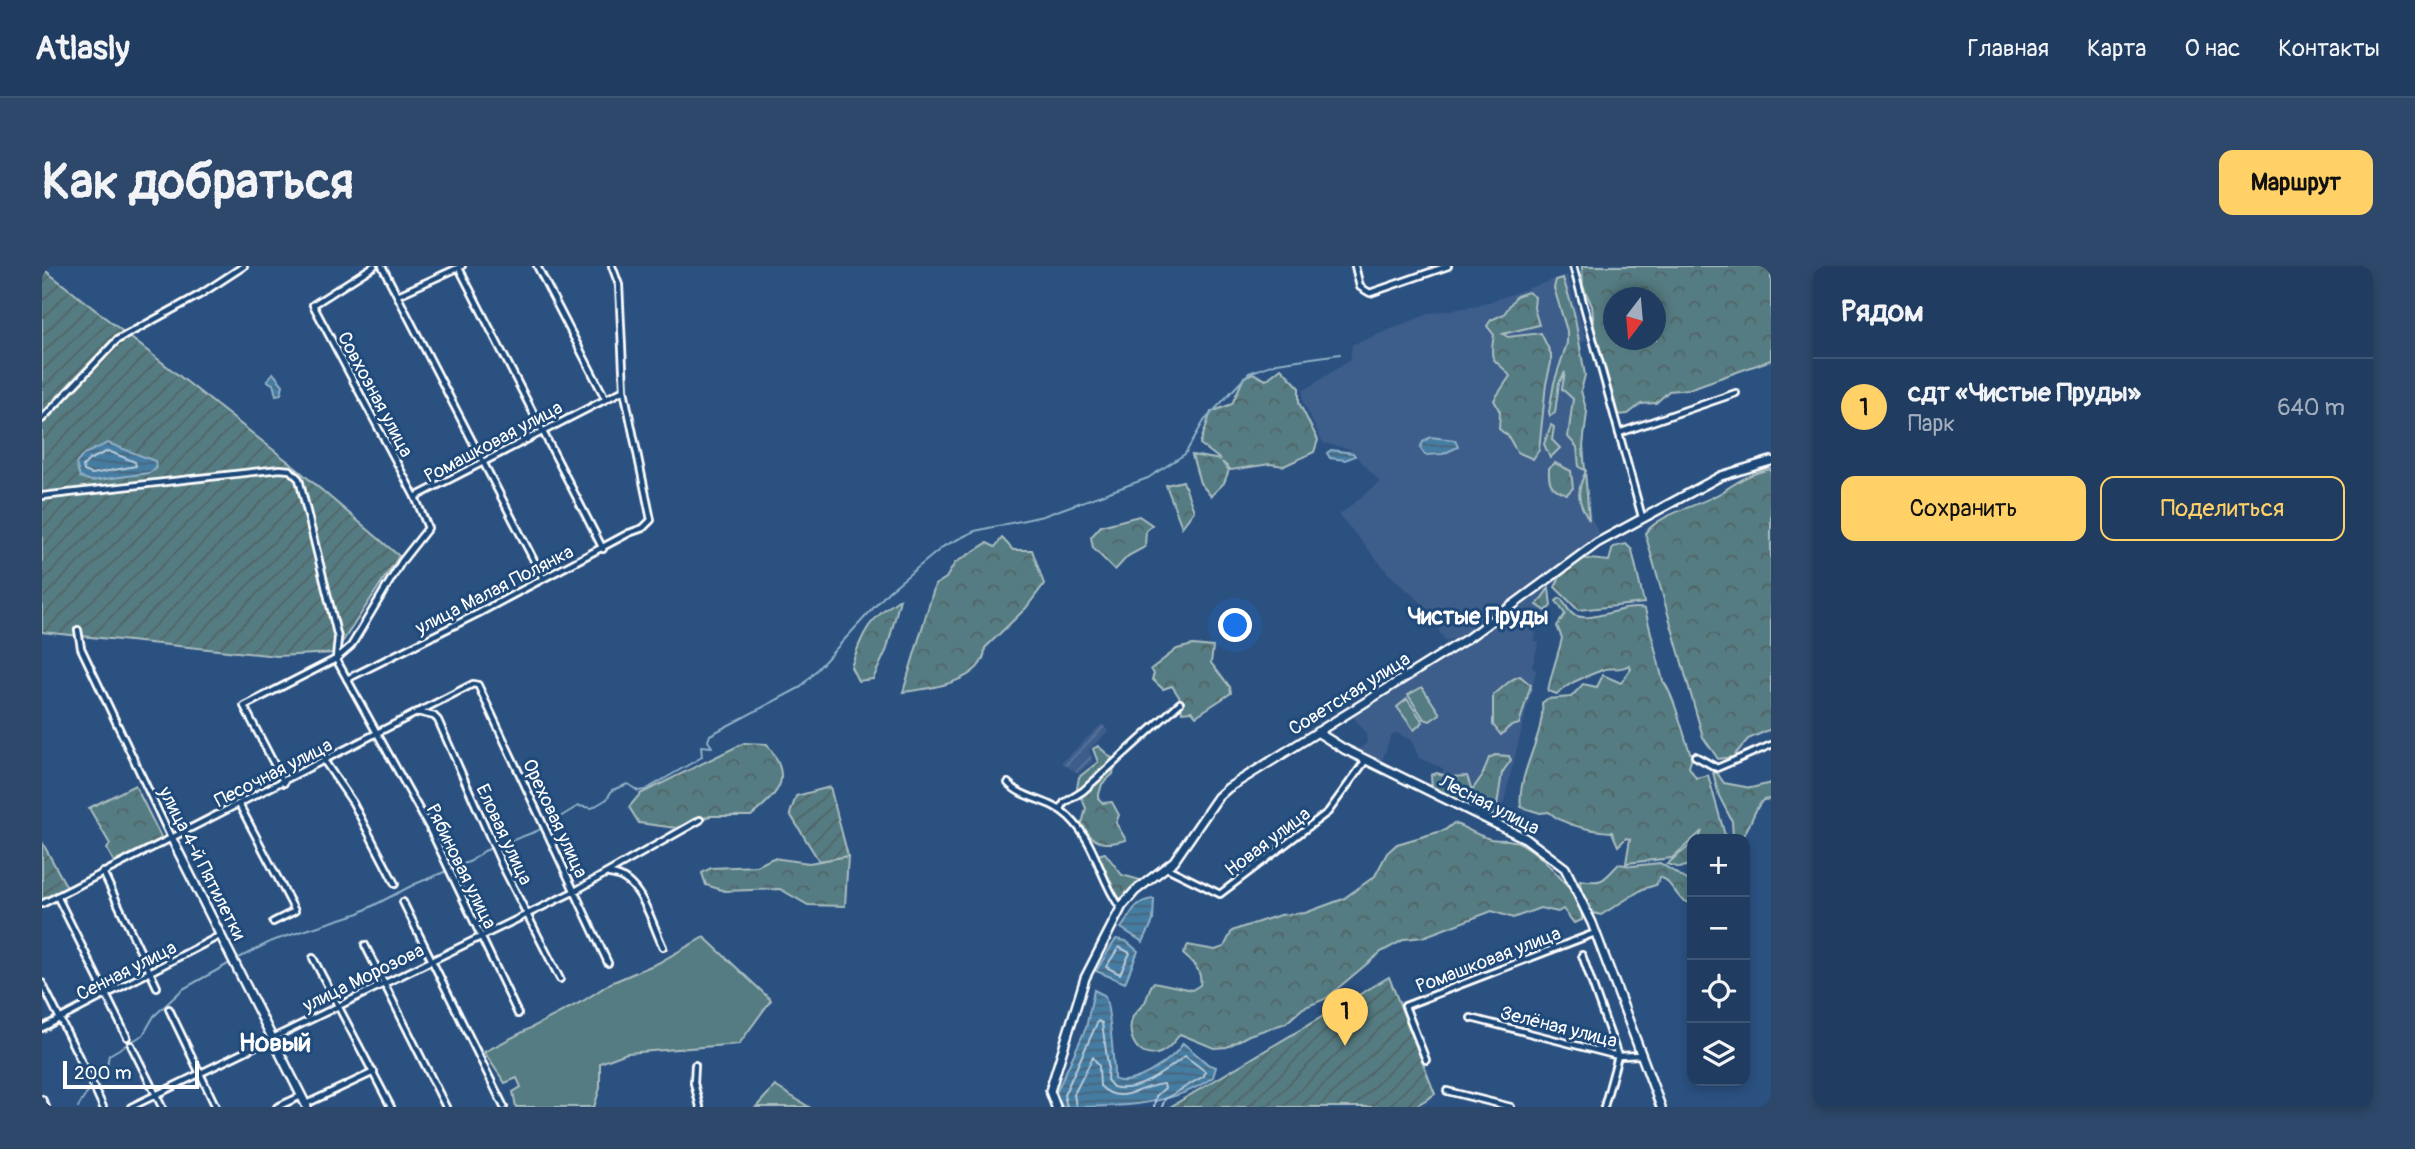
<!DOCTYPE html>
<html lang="ru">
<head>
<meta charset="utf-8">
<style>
  body { margin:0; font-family:Pangolin,sans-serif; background:#2d486a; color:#f1f3f6 }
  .controls { position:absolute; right:21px; bottom:21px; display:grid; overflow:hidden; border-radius:14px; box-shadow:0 4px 10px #0003 }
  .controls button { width:63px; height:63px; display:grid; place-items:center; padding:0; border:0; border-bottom:2px solid #3d5676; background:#203d61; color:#f1f3f6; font:35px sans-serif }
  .compass { position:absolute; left:1561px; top:21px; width:63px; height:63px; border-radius:50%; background:#203d61; box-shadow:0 4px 10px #0003; rotate:196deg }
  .scale { position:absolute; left:21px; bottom:18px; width:136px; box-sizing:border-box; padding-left:7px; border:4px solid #fff; border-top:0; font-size:19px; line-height:24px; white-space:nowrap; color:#fff; -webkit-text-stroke:5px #1f4a7a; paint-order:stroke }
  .you { position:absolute; left:1194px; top:360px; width:24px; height:24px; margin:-18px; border:5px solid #fff; border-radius:50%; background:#1a73e8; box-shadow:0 0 0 10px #1a73e833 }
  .badge { display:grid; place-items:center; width:46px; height:46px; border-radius:50%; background:#ffd166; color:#111; font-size:23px; font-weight:700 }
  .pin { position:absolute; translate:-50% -58px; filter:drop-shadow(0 2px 4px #0008) }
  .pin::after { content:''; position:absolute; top:37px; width:24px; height:21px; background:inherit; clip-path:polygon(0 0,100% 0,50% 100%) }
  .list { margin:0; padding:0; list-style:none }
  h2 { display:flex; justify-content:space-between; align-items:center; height:91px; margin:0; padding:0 28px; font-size:30px }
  h2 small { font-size:23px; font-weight:400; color:#a2aebd }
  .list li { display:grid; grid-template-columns:46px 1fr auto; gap:21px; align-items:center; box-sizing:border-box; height:98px; padding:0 28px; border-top:2px solid #3d5676 }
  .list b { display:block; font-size:26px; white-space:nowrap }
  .list p { margin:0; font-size:23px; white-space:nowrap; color:#a2aebd }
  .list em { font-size:23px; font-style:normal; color:#a2aebd }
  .actions { display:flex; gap:14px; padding:21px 28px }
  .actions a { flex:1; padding:16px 0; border:2px solid #ffd166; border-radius:14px; text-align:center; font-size:24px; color:#ffd166 }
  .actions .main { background:#ffd166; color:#111 }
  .icon { flex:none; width:38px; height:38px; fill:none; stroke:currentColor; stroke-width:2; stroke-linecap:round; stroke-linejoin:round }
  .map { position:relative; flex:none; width:1729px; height:841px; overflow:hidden; border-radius:14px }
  header { display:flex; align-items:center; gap:42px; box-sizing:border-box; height:98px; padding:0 35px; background:#203d61; border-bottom:2px solid #3d5676 }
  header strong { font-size:33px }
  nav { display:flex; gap:38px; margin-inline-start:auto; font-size:24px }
  .intro { display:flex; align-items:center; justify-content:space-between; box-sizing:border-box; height:168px; padding:0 42px }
  h1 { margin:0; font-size:49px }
  .button { padding:18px 32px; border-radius:14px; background:#ffd166; color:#111; font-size:24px; font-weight:700 }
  main { display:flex; gap:42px; padding:0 42px }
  aside { flex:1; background:#203d61; border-radius:14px; box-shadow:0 4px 10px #0003 }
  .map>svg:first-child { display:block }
  .built { fill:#3e5d8b }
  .industrial { fill:url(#industrial-furrows) }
  .grass { fill:#557c82; stroke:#aabec0; stroke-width:2 }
  .forest { fill:url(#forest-crowns); stroke:#aabec0; stroke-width:2; fill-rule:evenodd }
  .garden { fill:url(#garden-furrows); stroke:#aabec0; stroke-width:2 }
  .water { fill:url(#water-rules); stroke:#8fb0c7; stroke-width:2 }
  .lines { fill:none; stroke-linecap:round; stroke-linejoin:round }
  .shore { stroke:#b5cada; stroke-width:2 }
  .stream { stroke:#8fb0c7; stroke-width:2 }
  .street-casing { stroke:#fff; stroke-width:10 }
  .secondary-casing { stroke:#fff; stroke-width:12 }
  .street { stroke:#1f4a7a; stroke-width:4.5 }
  .secondary { stroke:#1f4a7a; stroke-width:7 }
  .labels { text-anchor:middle; stroke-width:6; stroke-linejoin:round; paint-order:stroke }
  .street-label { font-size:19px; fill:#fff; stroke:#1f4a7a }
  .quarter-label { font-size:23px; font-weight:bold; fill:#fff; stroke:#1f4a7a }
  .district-label { font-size:26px; font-weight:bold; fill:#fff; stroke:#1f4a7a }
</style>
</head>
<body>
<header>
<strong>Atlasly</strong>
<nav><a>Главная</a><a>Карта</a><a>О нас</a><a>Контакты</a></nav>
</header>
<div class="intro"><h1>Как добраться</h1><a class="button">Маршрут</a></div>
<main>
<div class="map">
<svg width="1729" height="841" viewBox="0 0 1729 841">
  <defs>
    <pattern id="industrial-furrows" width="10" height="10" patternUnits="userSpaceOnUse" patternTransform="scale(1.75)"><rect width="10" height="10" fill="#3e5d8b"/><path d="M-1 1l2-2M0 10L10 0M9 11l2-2" fill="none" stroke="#5b759c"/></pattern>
    <pattern id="forest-crowns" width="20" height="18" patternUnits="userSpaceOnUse" patternTransform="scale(1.75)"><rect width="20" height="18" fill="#557c82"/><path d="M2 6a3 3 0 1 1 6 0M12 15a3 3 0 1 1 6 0" fill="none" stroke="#506467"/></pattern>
    <pattern id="garden-furrows" width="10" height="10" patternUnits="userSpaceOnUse" patternTransform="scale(1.75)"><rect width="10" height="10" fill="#557c82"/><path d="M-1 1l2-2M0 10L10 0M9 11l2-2" fill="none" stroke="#506467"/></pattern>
    <pattern id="water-rules" width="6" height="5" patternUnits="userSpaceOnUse" patternTransform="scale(1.75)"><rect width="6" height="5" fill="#457ba2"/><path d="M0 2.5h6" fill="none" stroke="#486477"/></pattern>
  </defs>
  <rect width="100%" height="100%" fill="#2b5181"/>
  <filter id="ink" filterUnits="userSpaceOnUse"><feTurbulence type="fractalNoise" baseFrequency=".0143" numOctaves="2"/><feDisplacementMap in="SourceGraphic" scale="14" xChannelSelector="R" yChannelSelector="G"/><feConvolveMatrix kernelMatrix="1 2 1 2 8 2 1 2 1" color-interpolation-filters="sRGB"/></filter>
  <g filter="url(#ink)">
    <!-- built -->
    <g class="built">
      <polygon points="1525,9 1544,74 1539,77 1544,204 1549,251 1558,270 1464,342 1451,346 1419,371 1403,375 1381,338 1348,309 1297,249 1338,216 1308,183 1281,177 1261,136 1261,125 1308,94 1310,79 1389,47 1435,40"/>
      <polygon points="1506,318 1509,340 1506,354 1497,353 1492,375 1497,376 1490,401 1494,405 1460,543 1456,547 1394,522 1402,503 1377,492 1369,474 1355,467 1349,469 1339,498 1313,486 1325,477 1324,468 1310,449 1416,383"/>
    </g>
    <!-- industrial -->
    <polygon class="industrial" points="1060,458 1066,465 1047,484 1051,495 1036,507 1019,497"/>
    <!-- grass -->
    <g class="grass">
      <polygon points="1380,421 1398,448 1388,455 1382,453 1366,429"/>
      <polygon points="1365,433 1381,456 1372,464 1355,441"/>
      <polygon points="662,671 729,734 697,778 585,787 558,797 558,822 552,841 474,841 471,826 479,821 475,812 463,817 442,786 541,735 569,717 616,697"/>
      <polygon points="733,820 767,841 714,841"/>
    </g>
    <!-- forest -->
    <g class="forest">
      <path d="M1540,0H1729V94L1647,123L1627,125L1614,137L1599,138L1586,148L1576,149L1552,61L1550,40L1541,20ZM1572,32H1614V74H1572Z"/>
      <path d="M1521,12L1532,47L1543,109L1539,125L1545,146L1541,180L1547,254C1535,235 1534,225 1544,205L1537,201L1535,181L1526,171L1531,133L1520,123L1523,106L1517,117L1513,147L1508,150L1507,146L1512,117L1525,77V65L1512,22L1514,14Z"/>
      <path d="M1486,26L1493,31L1492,42L1497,59L1461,68L1466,71L1499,67L1509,88V97L1504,118L1497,184L1491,193L1475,186L1466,170L1457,163L1458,146L1452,134L1468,110C1454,91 1446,101 1452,69L1445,60L1449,54L1462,48L1474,30Z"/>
      <polygon points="1239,102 1257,121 1257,137 1276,174 1272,186 1242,200 1228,198 1189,204 1180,196 1187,204 1182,217 1169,230 1158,217 1150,189 1179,194 1158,178 1169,146 1190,138 1202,111 1211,107 1224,114"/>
      <polygon points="1509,159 1512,161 1510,174 1518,182 1508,192 1502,178"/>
      <path d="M1513,197L1529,205L1531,222L1525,228C1509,223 1506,218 1507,202Z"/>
      <path d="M1729,203V463L1706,473L1691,491L1676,493L1661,471L1603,267C1622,245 1656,241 1680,226C1697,215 1708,207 1729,203Z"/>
      <polygon points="1141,215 1152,245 1140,261 1124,219"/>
      <polygon points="1097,250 1110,259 1104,265 1103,281 1086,290 1073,304 1051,282 1049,271 1059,260"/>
      <path d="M960,272L971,284H990L1002,318L984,342L943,382C943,416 887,423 861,426L893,319L904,312L913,297L945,277L953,281Z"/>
      <polygon points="1584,278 1590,284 1602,337 1536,344 1513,321 1518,311 1538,292 1567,295 1571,281"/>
      <polygon points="1507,322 1509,340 1504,345 1495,339"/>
      <path d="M1518,332C1523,336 1526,346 1532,349C1549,358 1583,337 1603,343L1621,415C1633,430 1641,470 1650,491L1647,501L1654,512L1666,509L1684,573H1657L1660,565L1630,592L1584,597L1588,573L1584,572L1576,580L1570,566C1552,565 1522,560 1507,546L1498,547L1479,541C1474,509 1504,468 1500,437L1505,433L1529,431L1541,418L1555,421L1561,409L1579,417L1589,403L1587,399C1576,406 1570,400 1560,404C1544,411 1528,415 1515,428L1506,425C1509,407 1516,390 1520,372L1515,360L1523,348L1514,335Z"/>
      <path d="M858,333L845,383L831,413L816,415L809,401C822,364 825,355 858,333Z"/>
      <polygon points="1151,379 1171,381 1169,397 1188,421 1189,427 1154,450 1150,445 1140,446 1138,432 1130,420 1121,423 1110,413 1112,408 1109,403 1135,383"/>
      <path d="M1478,410L1489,419L1477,458L1467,461L1459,469L1451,459V429C1459,424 1468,412 1478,410Z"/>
      <path d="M702,477L725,478C750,513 740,524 709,550H668L634,562L597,557L587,541L598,528Z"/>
      <path d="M1056,480L1073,495L1071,508L1060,518L1056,532L1061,537L1070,536L1077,549L1074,557L1084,574C1063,580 1051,579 1040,558L1044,542L1035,522L1037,511L1056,496L1051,483Z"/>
      <polygon points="1453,489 1467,490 1469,494 1460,507 1454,546 1449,551 1390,524 1389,509 1395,507 1408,511 1425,510 1430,524 1440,510 1447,492"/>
      <path d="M1671,506L1675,507L1682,517L1709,522L1729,517V533L1721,534C1710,545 1710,561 1698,573H1691L1690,555L1677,530Z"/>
      <polygon points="93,519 120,573 72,596 65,583 68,578 47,542"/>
      <path d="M1412,557C1424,562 1434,569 1448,573C1459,575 1469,572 1480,578C1500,590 1542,630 1540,654L1532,657L1521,643L1516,646L1498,642L1471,652L1450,645L1381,671L1363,673L1339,686L1283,733L1261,742L1244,757L1207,769L1185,781L1172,782L1138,768C1133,775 1126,784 1118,787C1097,795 1084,771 1090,753C1092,746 1099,742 1103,736C1107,729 1106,722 1112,716L1150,724L1158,719C1161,705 1150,696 1141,688L1146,679L1173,684L1182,681L1190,665L1198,662L1238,649L1263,647L1301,633L1333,610L1345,587L1355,578L1403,564Z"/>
      <polygon points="1650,578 1649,598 1638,602 1625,598"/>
      <polygon points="1063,587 1080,609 1098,614 1083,631 1074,633 1062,620 1050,596 1052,590"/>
      <polygon points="806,590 803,640 766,639 738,623 683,625 664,619 660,607 669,602 715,600 731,592 767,597"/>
      <path d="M1618,597L1650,617V639L1639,633L1624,614L1618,611L1614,619L1601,623L1559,649L1548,646L1539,625L1538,614C1564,618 1561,613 1577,598L1590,600Z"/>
    </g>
    <!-- garden -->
    <g class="garden">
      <polygon points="0,2 248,197 357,290 293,387 235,390 0,366"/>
      <polygon points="788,521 806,590 777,595 748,548 754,530"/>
      <polygon points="0,576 27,625 0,639"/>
      <polygon points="1347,711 1393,828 1372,841 1128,841"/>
    </g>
    <!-- water -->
    <g class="water">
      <polygon points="231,107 241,119 239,128 234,129 231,118 225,115"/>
      <polygon points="1388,171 1413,174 1416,181 1401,188 1383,189 1378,182 1381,176"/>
      <polygon points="66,177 113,195 114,203 107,207 49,215 38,211 34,198 42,188"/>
      <polygon points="1289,184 1311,187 1313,190 1303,194 1288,192 1285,187"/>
      <path d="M1112,633L1111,655L1101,676L1079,662C1091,647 1091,635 1112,633Z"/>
      <polygon points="1074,673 1084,675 1096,685 1083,717 1054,705"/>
      <path d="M1052,724L1062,729C1068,738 1072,800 1072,813C1089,823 1132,794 1141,777L1167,799L1174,801L1171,811C1131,841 1072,841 1020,841L1014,827L1044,762Z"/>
    </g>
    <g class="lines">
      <!-- shore -->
      <g class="shore">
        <polygon points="66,185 93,196 94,200 50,208 42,205 41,200 47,194"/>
        <polygon points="1077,681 1088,687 1078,708 1064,701"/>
        <path d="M1025,841L1022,829L1056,755L1060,757L1066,799L1065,814L1071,821C1096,828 1125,804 1143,790L1163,805L1162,810L1123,833L1120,841"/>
        <path d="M1034,841L1032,828L1051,791L1057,800L1058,820C1079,841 1099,819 1122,818L1123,822L1114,830L1112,841"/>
      </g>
      <!-- stream -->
      <g class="stream">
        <polyline points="197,692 230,675 317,647 373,618 429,595 442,585 495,565 536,540 550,542 565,533 570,524 586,518 596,525 603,524 660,491 659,480 670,481 666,475 668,469 759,421 847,325 902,280 933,265 1001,250 1106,212 1143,188 1162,155 1207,107 1235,97 1298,88"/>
        <polyline points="65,799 67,789 101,769 112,750 141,723 188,697"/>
        <polyline points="36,841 57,808"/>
      </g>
      <!-- street casing -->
      <g class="street-casing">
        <g id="street">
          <polyline points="340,0 501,312"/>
          <polyline points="495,0 563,132"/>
          <polyline points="1313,0 1318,21 1328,27 1406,0"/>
          <polyline points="1531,0 1600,251"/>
          <polyline points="417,2 561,283"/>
          <polyline points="356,29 420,0"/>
          <polyline points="0,153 75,74 159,28 202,0"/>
          <polyline points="1577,167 1694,127"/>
          <polyline points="0,230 238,203 248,204 257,213 296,372 294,393 388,563 476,748"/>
          <polyline points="373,231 582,124"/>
          <polyline points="36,364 39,382 129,572"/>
          <polyline points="305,413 437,347 587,267 601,262 609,254 582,124 577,19 570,0"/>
          <polyline points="375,446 392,450 396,454 461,601 518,713"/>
          <polyline points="1653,490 1675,502 1729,479"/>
          <polyline points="283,496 311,537 353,618"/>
          <polyline points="242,517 202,440 294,393 309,380 360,295 386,262 373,231 271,39 332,0"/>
          <path d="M966,517C981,534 1009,533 1027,551C1055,578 1057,612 1078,641"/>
          <polyline points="198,540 253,645 231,656"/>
          <polyline points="1019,543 1022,537 1041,525 1138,437"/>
          <polyline points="1125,602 1178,628 1286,546 1324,494"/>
          <polyline points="61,606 115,721"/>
          <path d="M567,608C599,610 609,656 621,681"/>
          <polyline points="15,630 85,771"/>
          <polyline points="361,636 462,841"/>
          <polyline points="0,638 431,418 436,419 566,697"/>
          <polyline points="323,679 404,841"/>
          <polyline points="1540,689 1576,790 1562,841"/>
          <polyline points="271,692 349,841"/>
          <polyline points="0,717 48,813"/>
          <polyline points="127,743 174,841"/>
          <polyline points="1429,752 1576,790 1599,789"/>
          <polyline points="0,762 179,669"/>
          <polyline points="89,779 120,841"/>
          <polyline points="1384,794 1363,740 1553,667"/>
          <polyline points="653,799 652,817 658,841"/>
          <polyline points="51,819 61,841"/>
          <polyline points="1405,825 1469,841"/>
          <polyline points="0,833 4,841"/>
          <polyline points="264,838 332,806"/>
          <polyline points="89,841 533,625 658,554"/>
          <polyline points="235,841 259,830"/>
        </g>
      </g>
      <!-- secondary casing -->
      <g class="secondary-casing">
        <g id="secondary">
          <polyline points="1275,466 1302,483 1483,572 1523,602 1550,657 1619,841"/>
          <polyline points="130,573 265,841"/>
          <polyline points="1014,841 1008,825 1043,712 1080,640 1093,625 1132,595 1176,531 1186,522 1426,372 1555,277 1679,210 1729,195"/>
        </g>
      </g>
      <!-- street -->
      <use href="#street" class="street"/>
      <!-- secondary -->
      <use href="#secondary" class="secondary"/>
    </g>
  </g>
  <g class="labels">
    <!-- street labels -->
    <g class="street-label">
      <text transform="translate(334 128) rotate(62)" y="7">Совхозная улица</text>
      <text transform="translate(451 175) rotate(-28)" y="7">Ромашковая улица</text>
      <text transform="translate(452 323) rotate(-27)" y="7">улица Малая Полянка</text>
      <text transform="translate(1307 427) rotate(-32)" y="7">Советская улица</text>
      <text transform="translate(231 506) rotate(-27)" y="7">Песочная улица</text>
      <text transform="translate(1448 538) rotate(27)" y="7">Лесная улица</text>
      <text transform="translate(514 552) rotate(65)" y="7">Ореховая улица</text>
      <text transform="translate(463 568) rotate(65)" y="7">Еловая улица</text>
      <text transform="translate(1225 575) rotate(-37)" y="7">Новая улица</text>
      <text transform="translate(161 597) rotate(63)" y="7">улица 4-й Пятилетки</text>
      <text transform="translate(420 600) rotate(64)" y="7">Рябиновая улица</text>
      <text transform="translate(1446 693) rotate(-21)" y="7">Ромашковая улица</text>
      <text transform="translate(84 704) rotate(-27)" y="7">Сенная улица</text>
      <text transform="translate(321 711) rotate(-26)" y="7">улица Морозова</text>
      <text transform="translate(1517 760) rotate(14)" y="7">Зелёная улица</text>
    </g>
    <!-- quarter labels -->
    <g class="quarter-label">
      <text x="1436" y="358">Чистые Пруды</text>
    </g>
    <!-- district labels -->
    <g class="district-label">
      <text x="233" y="785">Новый</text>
    </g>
  </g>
</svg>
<div class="controls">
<button>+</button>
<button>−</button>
<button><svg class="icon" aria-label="locate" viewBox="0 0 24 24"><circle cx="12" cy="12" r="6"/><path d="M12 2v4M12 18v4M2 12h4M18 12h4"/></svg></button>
<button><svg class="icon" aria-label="layers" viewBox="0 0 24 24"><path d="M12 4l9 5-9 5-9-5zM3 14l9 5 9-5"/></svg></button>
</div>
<svg class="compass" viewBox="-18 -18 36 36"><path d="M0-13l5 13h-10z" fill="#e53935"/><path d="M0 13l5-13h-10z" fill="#a2aebd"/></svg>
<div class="scale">200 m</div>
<div class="you"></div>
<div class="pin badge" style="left:1303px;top:780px">1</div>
</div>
<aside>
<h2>Рядом<small></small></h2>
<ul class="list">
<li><span class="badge">1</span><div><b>сдт «Чистые Пруды»</b><p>Парк</p></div><em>640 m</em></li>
</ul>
<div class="actions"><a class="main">Сохранить</a><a>Поделиться</a></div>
</aside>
</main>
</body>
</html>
